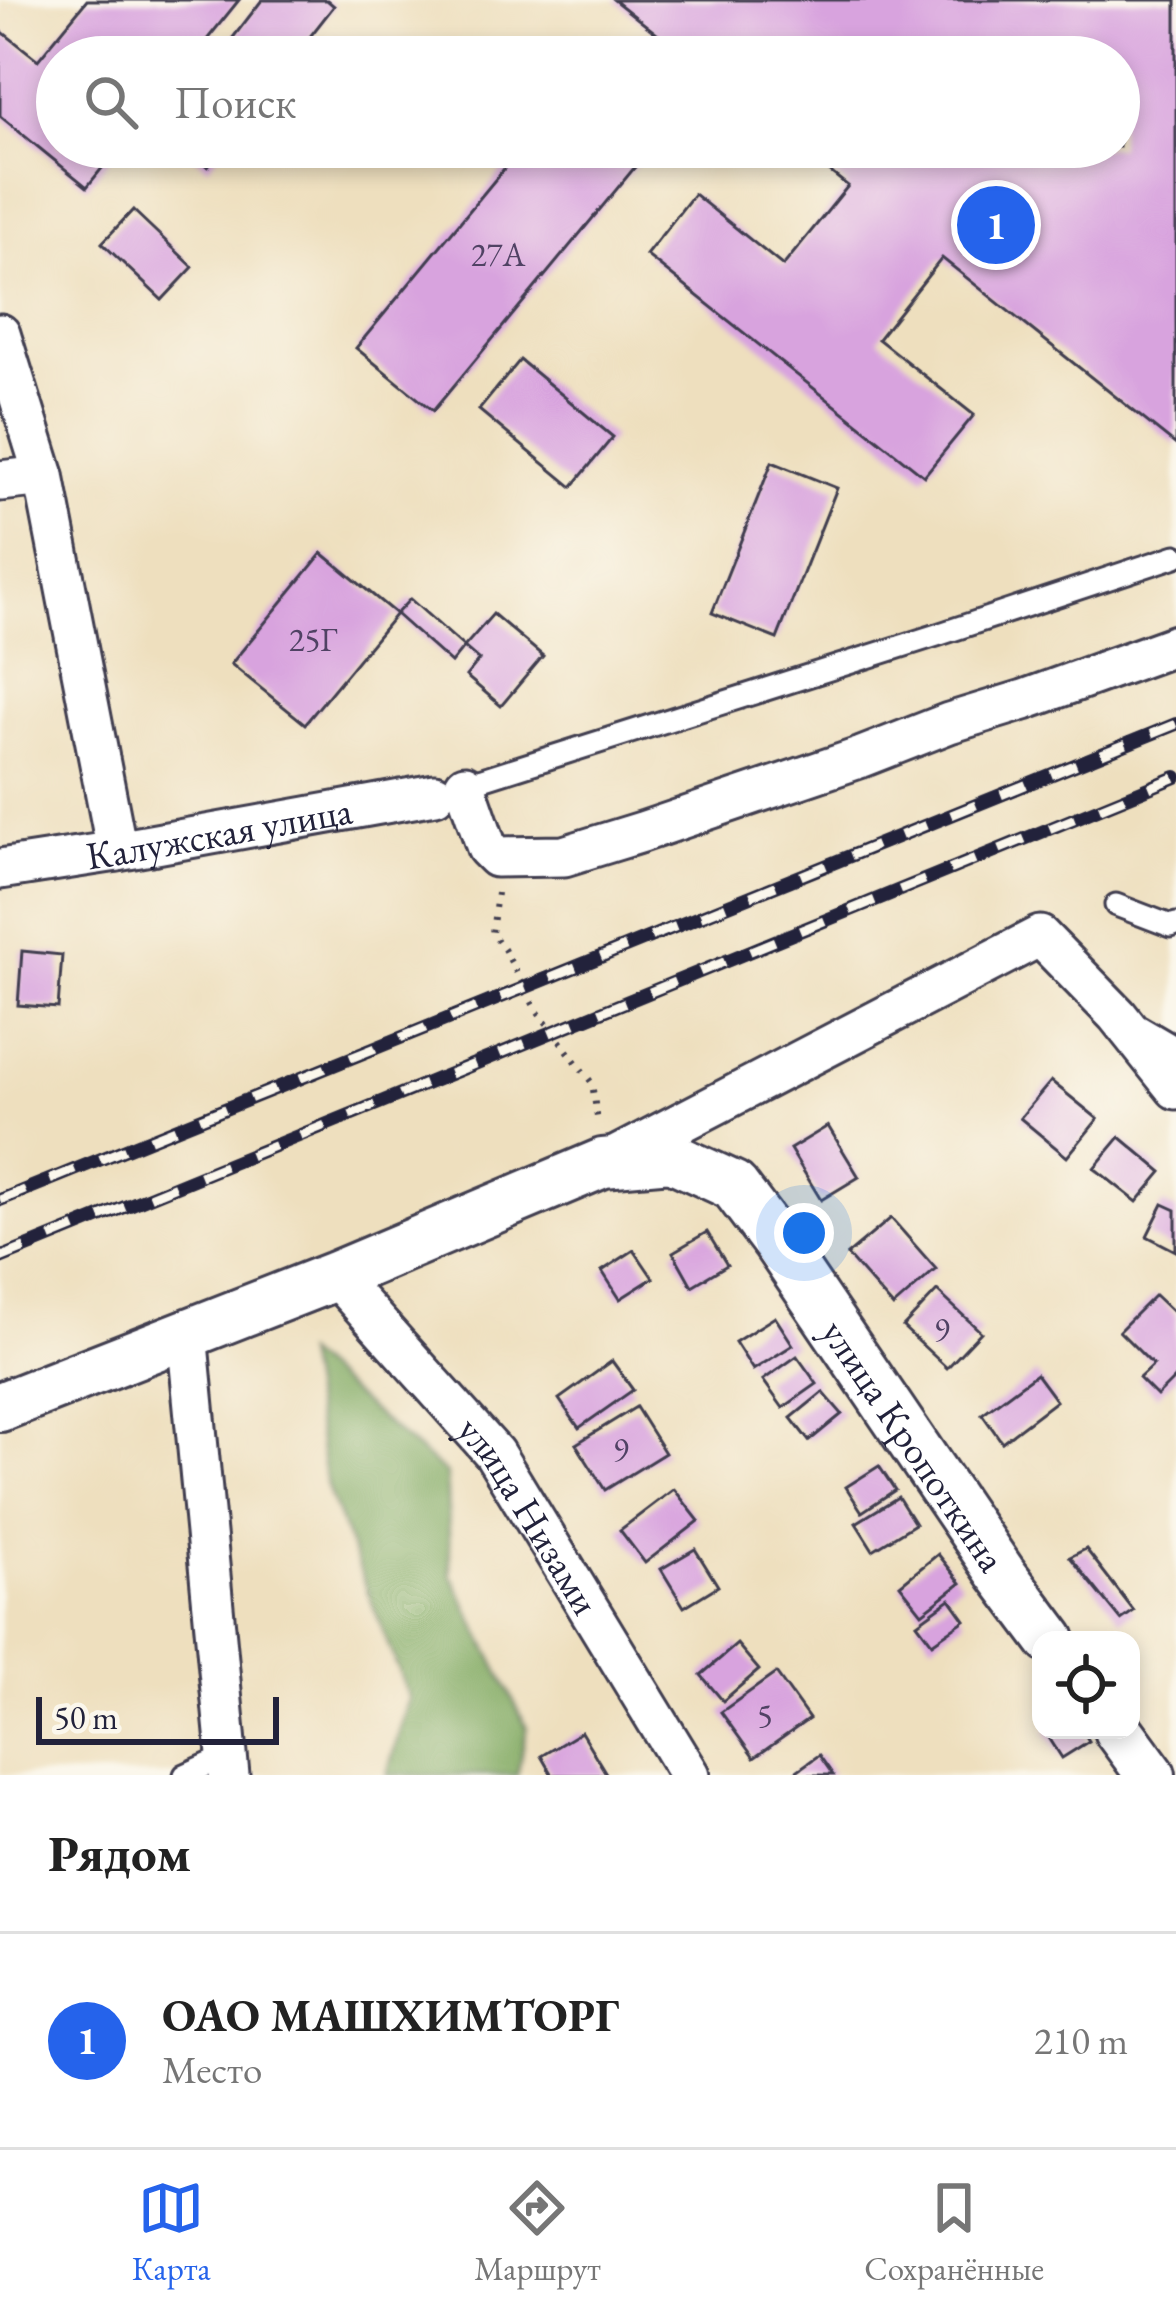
<!DOCTYPE html>
<html lang="ru">
<head>
<meta charset="utf-8">
<style>
  body { margin:0; font-family:"EB Garamond",serif; background:#f6f6f6; color:#222 }
  .controls { position:absolute; right:36px; bottom:36px; display:grid; overflow:hidden; border-radius:24px; box-shadow:0 6px 18px #0003 }
  .controls button { width:108px; height:108px; display:grid; place-items:center; padding:0; border:0; border-bottom:3px solid #e0e0e0; background:#fff; color:#222; font:60px sans-serif }
  .scale { position:absolute; left:36px; bottom:30px; width:243px; box-sizing:border-box; padding-left:12px; border:6px solid #22223b; border-top:0; font-size:33px; line-height:42px; white-space:nowrap; color:#22223b; -webkit-text-stroke:9px #fbf7ec; paint-order:stroke }
  .you { position:absolute; left:804px; top:1233px; width:42px; height:42px; margin:-30px; border:9px solid #fff; border-radius:50%; background:#1a73e8; box-shadow:0 0 0 18px #1a73e833 }
  .badge { display:grid; place-items:center; width:78px; height:78px; border-radius:50%; background:#2563eb; color:#fff; font-size:39px; font-weight:700 }
  .pin { position:absolute; translate:-50% -50%; border:6px solid #fff; box-shadow:0 3px 12px #0006 }
  .list { margin:0; padding:0; list-style:none }
  h2 { display:flex; justify-content:space-between; align-items:center; height:156px; margin:0; padding:0 48px; font-size:51px }
  h2 small { font-size:39px; font-weight:400; color:#767676 }
  .list li { display:grid; grid-template-columns:78px 1fr auto; gap:36px; align-items:center; box-sizing:border-box; height:216px; padding:0 48px; border-top:3px solid #e0e0e0 }
  .list b { display:block; font-size:45px; white-space:nowrap }
  .list p { margin:0; font-size:39px; white-space:nowrap; color:#767676 }
  .list em { font-size:39px; font-style:normal; color:#767676 }
  .icon { flex:none; width:66px; height:66px; fill:none; stroke:currentColor; stroke-width:2; stroke-linecap:round; stroke-linejoin:round }
  .map { position:relative; flex:none; width:1176px; height:1775px; overflow:hidden }
  .search { position:absolute; background:#fff; box-shadow:0 6px 18px #0003; left:36px; right:36px; top:36px; height:132px; display:flex; align-items:center; gap:30px; box-sizing:border-box; padding:0 42px; border-radius:66px; color:#767676; font-size:45px }
  .sheet { height:372px; background:#fff }
  nav { display:flex; justify-content:space-around; align-items:center; box-sizing:border-box; height:168px; border-top:3px solid #e0e0e0; background:#fff; font-size:33px; color:#767676 }
  nav a { display:grid; justify-items:center; gap:6px }
  nav .on { color:#2563eb }
  .map>svg:first-child { display:block }
  .forest { fill:#80a960; stroke:#51664e; stroke-width:3 }
  .building { fill:#d8a3de }
  .lines { fill:none; stroke-linecap:round; stroke-linejoin:round }
  .service-casing { stroke:#413e4f; stroke-width:27 }
  .minor-casing { stroke:#413e4f; stroke-width:45 }
  .tertiary-casing { stroke:#413e4f; stroke-width:54 }
  .path { stroke:#413e4f; stroke-width:6; stroke-dasharray:3 9; stroke-linecap:butt }
  .service { stroke:#fff; stroke-width:21 }
  .minor { stroke:#fff; stroke-width:39 }
  .tertiary { stroke:#fff; stroke-width:48 }
  .rail-casing { stroke:#22223b; stroke-width:14 }
  .rail { stroke:#fbf7ec; stroke-width:9; stroke-dasharray:27; stroke-linecap:butt }
  .labels { text-anchor:middle; stroke-width:12; stroke-linejoin:round; paint-order:stroke }
  .number-label { font-size:33px; fill:#504264 }
  .street-label { font-size:39px; fill:#22223b; stroke:#fbf7ec }
</style>
</head>
<body>
<div class="map">
<svg width="1176" height="1775" viewBox="0 0 1176 1775">
  <rect width="100%" height="100%" fill="#fbf7ec"/>
  <filter id="ink" filterUnits="userSpaceOnUse"><feTurbulence type="fractalNoise" baseFrequency=".00833" numOctaves="2"/><feDisplacementMap in="SourceGraphic" scale="24" xChannelSelector="R" yChannelSelector="G"/><feConvolveMatrix kernelMatrix="1 2 1 2 8 2 1 2 1" color-interpolation-filters="sRGB"/></filter>
  <filter id="wash" filterUnits="userSpaceOnUse"><feTurbulence type="fractalNoise" baseFrequency=".004" numOctaves="4" result="noise"/><feDisplacementMap in="SourceGraphic" scale="48" xChannelSelector="R" yChannelSelector="G"/><feGaussianBlur stdDeviation="2.7" result="paint"/><feColorMatrix in="noise" values="0 0 0 0 0 0 0 0 0 0 0 0 0 0 0 0 0 1.4 0 .05"/><feComposite in="paint" operator="in"/></filter>
  <g filter="url(#wash)">
    <rect width="100%" height="100%" fill="#eedfbe"/>
    <!-- forest -->
    <polygon class="forest" points="304,1354 446,1474 451,1574 527,1728 517,1775 387,1775 409,1698 327,1487"/>
    <g id="blocks">
      <!-- building -->
      <g class="building">
        <polygon points="87,0 239,0 193,57 57,57 57,147 119,147 87,187 0,116 0,30 38,60"/>
        <polygon points="262,0 327,0 334,6 294,57 218,57"/>
        <polygon points="614,0 1176,0 1176,445 942,258 878,339 974,415 924,476 646,255 694,194 783,266 848,186 799,147 1119,147 1119,57 686,57"/>
        <polygon points="182,147 224,147 208,167"/>
        <polygon points="522,147 623,147 640,161 433,411 356,348"/>
        <polygon points="133,210 193,267 162,300 102,243"/>
        <polygon points="520,360 613,437 572,487 479,410"/>
        <polygon points="772,462 837,488 777,639 712,613"/>
        <polygon points="322,553 396,614 305,724 231,664"/>
        <polygon points="410,599 464,647 451,663 396,614"/>
        <polygon points="493,614 543,656 501,706 466,676 479,660 464,647"/>
        <polygon points="22,951 62,955 58,1008 18,1005"/>
        <polygon points="1051,1081 1098,1119 1067,1157 1020,1118"/>
        <polygon points="828,1126 859,1177 821,1200 790,1149"/>
        <polygon points="1120,1137 1162,1172 1137,1202 1094,1168"/>
        <polygon points="1163,1204 1176,1210 1176,1251 1147,1236"/>
        <polygon points="891,1218 936,1269 893,1307 847,1255"/>
        <polygon points="707,1232 727,1265 692,1286 673,1252"/>
        <polygon points="634,1250 653,1278 620,1299 602,1271"/>
        <polygon points="937,1291 981,1332 947,1368 903,1327"/>
        <polygon points="1155,1295 1176,1315 1176,1377 1157,1396 1139,1378 1153,1365 1119,1331"/>
        <polygon points="775,1317 793,1345 753,1370 735,1342"/>
        <polygon points="797,1356 817,1384 783,1408 763,1380"/>
        <polygon points="612,1361 633,1390 579,1428 559,1399"/>
        <polygon points="1036,1374 1056,1401 1002,1442 982,1414"/>
        <polygon points="823,1392 842,1414 809,1441 791,1418"/>
        <polygon points="636,1407 665,1453 605,1490 576,1444"/>
        <polygon points="879,1466 895,1490 862,1512 846,1487"/>
        <polygon points="674,1489 699,1521 645,1563 620,1530"/>
        <polygon points="898,1497 915,1524 873,1550 856,1523"/>
        <polygon points="695,1549 718,1586 684,1607 661,1569"/>
        <polygon points="1086,1549 1134,1611 1121,1620 1070,1557"/>
        <polygon points="938,1554 961,1583 922,1613 900,1585"/>
        <polygon points="950,1599 965,1620 932,1643 917,1623"/>
        <polygon points="737,1644 759,1670 723,1701 701,1675"/>
        <polygon points="776,1673 809,1719 754,1758 721,1712"/>
        <polygon points="1044,1730 1082,1730 1089,1741 1062,1758"/>
        <polygon points="581,1732 607,1775 552,1775 541,1756"/>
        <polygon points="819,1755 833,1775 791,1775"/>
      </g>
    </g>
  </g>
  <g filter="url(#ink)">
    <use href="#blocks" fill-opacity="0" stroke="#413e4f" stroke-width="3"/>
    <g class="lines">
      <!-- service casing -->
      <g class="service-casing">
        <g id="service">
          <polyline points="457,787 937,635 1176,556"/>
          <polyline points="1116,905 1171,926 1176,924"/>
          <polyline points="1140,1027 1176,1048"/>
          <polyline points="185,1775 227,1756"/>
        </g>
      </g>
      <!-- minor casing -->
      <g class="minor-casing">
        <g id="minor">
          <polyline points="0,334 44,476 117,851"/>
          <polyline points="0,481 44,476"/>
          <polyline points="465,785 487,848 496,857 564,856 642,832 862,757 949,723 1024,700 1176,645"/>
          <path id="s1" d="M0,869L117,851L435,794"/>
          <polyline points="613,1158 1040,936 1117,1015 1176,1089"/>
          <path id="s2" d="M335,1276L494,1453L690,1775"/>
          <polyline points="187,1333 229,1775"/>
        </g>
      </g>
      <!-- tertiary casing -->
      <g class="tertiary-casing">
        <g id="tertiary">
          <path id="s3" d="M0,1407L335,1276L603,1163L671,1157L734,1186L777,1243L1001,1573L1051,1640"/>
          <polyline points="1118,1730 1151,1775"/>
        </g>
      </g>
      <!-- path -->
      <polyline class="path" points="497,893 492,933 504,949 535,1008 592,1083 598,1124"/>
      <!-- service -->
      <use href="#service" class="service"/>
      <!-- minor -->
      <use href="#minor" class="minor"/>
      <!-- tertiary -->
      <use href="#tertiary" class="tertiary"/>
      <!-- rail casing -->
      <g class="rail-casing">
        <g id="rail">
          <polyline points="0,1200 1176,724"/>
          <polyline points="0,1258 1176,777"/>
        </g>
      </g>
      <!-- rail -->
      <use href="#rail" class="rail"/>
    </g>
  </g>
  <g class="labels">
    <!-- number labels -->
    <g class="number-label">
      <text x="498" y="266">27А</text>
      <text x="313" y="651">25Г</text>
      <text x="942" y="1341">9</text>
      <text x="621" y="1461">9</text>
      <text x="765" y="1727">5</text>
    </g>
    <!-- street labels -->
    <g class="street-label">
      <text dy="14" stroke="none"><textPath href="#s1" startOffset="222">Калужская улица</textPath></text>
      <text dy="14" stroke="none"><textPath href="#s3" startOffset="1104">улица Кропоткина</textPath></text>
      <text dy="14" stroke="none"><textPath href="#s2" startOffset="309">улица Низами</textPath></text>
    </g>
  </g>
</svg>
<div class="controls">
<button><svg class="icon" aria-label="locate" viewBox="0 0 24 24"><circle cx="12" cy="12" r="6"/><path d="M12 2v4M12 18v4M2 12h4M18 12h4"/></svg></button>
</div>
<div class="scale">50 m</div>
<div class="you"></div>
<div class="pin badge" style="left:996px;top:225px">1</div>
<div class="search"><svg class="icon" aria-label="search" viewBox="0 0 24 24"><circle cx="10" cy="10" r="6"/><path d="M15 15l6 6"/></svg>Поиск</div>
</div>
<section class="sheet">
<h2>Рядом<small></small></h2>
<ul class="list">
<li><span class="badge">1</span><div><b>ОАО МАШХИМТОРГ</b><p>Место</p></div><em>210 m</em></li>
</ul>
</section>
<nav>
<a class="on"><svg class="icon" aria-label="map" viewBox="0 0 24 24"><path d="M3 6l6-2 6 2 6-2v14l-6 2-6-2-6 2zM9 4v14M15 6v14"/></svg>Карта</a>
<a><svg class="icon" aria-label="directions" viewBox="0 0 24 24"><path d="M12 3l9 9-9 9-9-9zM9 14v-3h6M13 9l2 2-2 2"/></svg>Маршрут</a>
<a><svg class="icon" aria-label="saved" viewBox="0 0 24 24"><path d="M7 4h10v16l-5-4-5 4z"/></svg>Сохранённые</a>
</nav>
</body>
</html>
